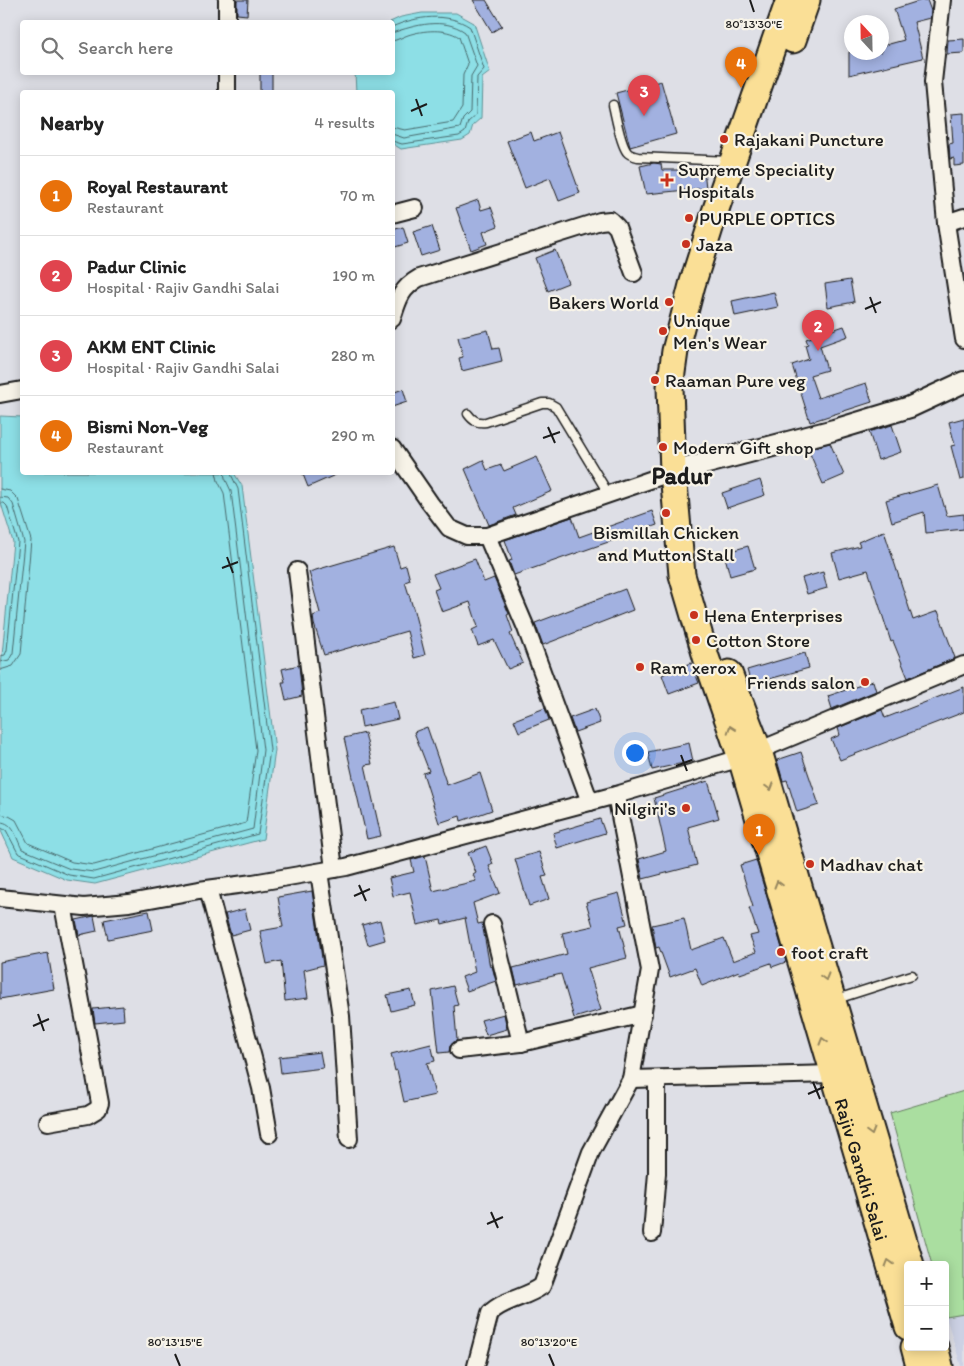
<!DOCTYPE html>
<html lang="en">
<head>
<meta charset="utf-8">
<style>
  body { margin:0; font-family:Itim,sans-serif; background:#f6f6f6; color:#222 }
  .controls { position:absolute; right:15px; bottom:15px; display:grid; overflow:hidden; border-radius:5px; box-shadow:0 2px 12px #0003 }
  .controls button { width:45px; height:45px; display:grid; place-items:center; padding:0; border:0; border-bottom:1px solid #e0e0e0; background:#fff; color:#222; font:25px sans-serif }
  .compass { position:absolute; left:844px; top:15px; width:45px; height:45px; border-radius:50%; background:#fff; box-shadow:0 2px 12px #0003; rotate:338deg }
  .you { position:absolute; left:634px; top:752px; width:18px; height:18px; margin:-12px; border:4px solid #fff; border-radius:50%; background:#1a73e8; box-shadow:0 0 0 8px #1a73e833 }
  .badge { display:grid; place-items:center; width:32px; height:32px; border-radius:50%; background:#1a73e8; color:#fff; font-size:16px; font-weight:700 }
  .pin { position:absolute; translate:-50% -41px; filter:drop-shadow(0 1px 2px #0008) }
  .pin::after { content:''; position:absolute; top:26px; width:18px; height:15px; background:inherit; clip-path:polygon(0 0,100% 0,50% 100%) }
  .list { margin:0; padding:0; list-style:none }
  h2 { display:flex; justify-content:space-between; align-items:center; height:65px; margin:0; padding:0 20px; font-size:21px }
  h2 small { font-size:16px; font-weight:400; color:#767676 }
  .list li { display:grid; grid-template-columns:32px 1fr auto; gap:15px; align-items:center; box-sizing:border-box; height:80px; padding:0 20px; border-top:1px solid #e0e0e0 }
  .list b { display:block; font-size:19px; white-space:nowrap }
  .list p { margin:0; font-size:16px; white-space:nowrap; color:#767676 }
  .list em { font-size:16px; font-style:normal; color:#767676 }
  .icon { flex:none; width:28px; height:28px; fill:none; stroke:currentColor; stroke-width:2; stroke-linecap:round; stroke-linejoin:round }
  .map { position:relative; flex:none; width:964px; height:1366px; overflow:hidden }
  .search { position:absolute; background:#fff; box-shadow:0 2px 12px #0003; left:20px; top:20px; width:375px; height:55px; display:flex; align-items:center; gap:12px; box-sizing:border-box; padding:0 18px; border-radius:5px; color:#767676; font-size:19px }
  .panel { position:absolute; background:#fff; box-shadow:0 2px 12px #0003; left:20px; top:90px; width:375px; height:385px; border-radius:5px }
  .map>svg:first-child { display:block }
  .built { fill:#ccd1e4 }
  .green { fill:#aadea0; stroke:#637d5e }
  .water { fill:#8ddfe6; stroke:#609195 }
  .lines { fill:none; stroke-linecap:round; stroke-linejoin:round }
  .shore { stroke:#496a6d; stroke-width:1 }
  .building { fill:#a2b1e0; stroke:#1c1c1c }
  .service-casing { stroke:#1c1c1c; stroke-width:11 }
  .minor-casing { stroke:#1c1c1c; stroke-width:20 }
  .tertiary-casing { stroke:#1c1c1c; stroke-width:24 }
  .primary-casing { stroke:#1c1c1c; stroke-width:29 }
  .service { stroke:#f7f3e8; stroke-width:8 }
  .minor { stroke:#f7f3e8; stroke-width:16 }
  .tertiary { stroke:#f7f3e8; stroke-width:20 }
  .primary { stroke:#fadf96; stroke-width:25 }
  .oneway { stroke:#96875f }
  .ticks { fill:none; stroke:#1c1c1c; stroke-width:2 }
  .poi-dot { fill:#c8321e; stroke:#f7f3e8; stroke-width:2 }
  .labels { text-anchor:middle; stroke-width:4.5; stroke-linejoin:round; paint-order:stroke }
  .poi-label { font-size:19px; fill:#1c1c1c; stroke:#f7f3e8; text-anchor:start }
  .street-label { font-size:19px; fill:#1c1c1c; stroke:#f7f3e8 }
  .district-label { font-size:24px; font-weight:bold; fill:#1c1c1c; stroke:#f7f3e8 }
  .ticks-label { font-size:12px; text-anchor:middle; fill:#1c1c1c; stroke:#f7f3e8; stroke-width:4.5; stroke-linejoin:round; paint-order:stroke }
</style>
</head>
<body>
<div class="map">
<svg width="964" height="1366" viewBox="0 0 964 1366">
  <rect width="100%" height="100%" fill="#dedfe6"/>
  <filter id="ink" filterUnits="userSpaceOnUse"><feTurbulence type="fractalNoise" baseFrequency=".02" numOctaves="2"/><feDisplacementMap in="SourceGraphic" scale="10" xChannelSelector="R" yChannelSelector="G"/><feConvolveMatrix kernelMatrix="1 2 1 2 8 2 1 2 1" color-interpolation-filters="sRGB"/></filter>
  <g filter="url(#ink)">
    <!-- built -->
    <polygon class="built" points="964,1314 964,1366 961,1366 946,1317"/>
    <!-- green -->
    <polygon class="green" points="964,1091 964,1314 946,1317 945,1265 932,1265 890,1113"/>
    <!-- water -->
    <g class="water">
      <polygon points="422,13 456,13 474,23 490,72 482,78 481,118 473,125 470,135 462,140 401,149 393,144 392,92 356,92 355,73 392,72 392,22 390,22 401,17"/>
      <polygon points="0,416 22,417 22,472 234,473 242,486 275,750 263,839 95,884 67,880 13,857 1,831 0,816 0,676 13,542 0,500"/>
    </g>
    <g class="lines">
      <!-- shore -->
      <g class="shore">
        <path d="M392,27C416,16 448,12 470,27L484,69L477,77L476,115L468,122L465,132L459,136L402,144L392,141"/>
        <path d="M392,33C415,25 444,17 465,32L477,66L471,76L470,112L463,119L460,128L404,138L392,134"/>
        <path d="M392,41C398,40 402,37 408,35C423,30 446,28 459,37L468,64L463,75L462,108L453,122L405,130L392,127"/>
        <polyline points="0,489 10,491 18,499 31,540 21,654 13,666 0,670"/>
        <polyline points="0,497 8,498 13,504 24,542 13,653 9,660 0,662"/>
        <polyline points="0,503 4,503 7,506 18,542 7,650 5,655 0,656"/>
        <polyline points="0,814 9,816 16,820 28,843 72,862 94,865 246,823 256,750 224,493 218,481 216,472"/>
        <path d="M0,822C14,822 16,838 22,849L70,869L94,872L253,829L263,750L231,491L225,478L224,472"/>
        <polyline points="0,828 6,830 18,853 69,875 94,879 258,834 270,750 238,489 230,472"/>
      </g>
    </g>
    <!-- building -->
    <g class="building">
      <polygon points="237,0 248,0 247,15 237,14"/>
      <polygon points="473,0 486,0 502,26 492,32"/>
      <polygon points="922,0 927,0 931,11 930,18 914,22 923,58 849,75 849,52 882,52 882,46 904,40 894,9"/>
      <polygon points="964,39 964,53 947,54 948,40"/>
      <rect x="260" y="72" width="12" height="20"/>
      <polygon points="661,81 676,134 630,147 616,93"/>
      <polygon points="964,113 964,165 954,166 954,158 950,159 949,144 953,143 951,114"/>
      <polygon points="531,132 534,141 558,132 580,193 559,201 550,178 525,188 507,141"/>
      <polygon points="654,163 661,164 662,170 704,170 706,188 646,194 640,166"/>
      <polygon points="478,200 481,210 491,207 498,226 483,232 487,244 471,250 456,208"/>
      <polygon points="432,226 440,250 421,256 413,232"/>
      <polygon points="403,227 408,243 392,248 392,230"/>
      <polygon points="555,250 568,283 548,291 535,258"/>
      <polygon points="850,280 854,302 828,307 825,284"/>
      <polygon points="774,292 778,307 735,316 732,301"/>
      <polygon points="844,326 848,336 820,346 827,370 810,375 818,398 866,383 872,402 810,422 792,365 809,359 805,345 808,344 806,339"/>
      <polygon points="488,330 493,349 499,348 502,361 462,371 459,358 463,357 458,337"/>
      <polygon points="403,389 407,402 392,407 392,393"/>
      <polygon points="964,418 964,479 960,480 951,446 955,445 949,422"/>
      <polygon points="892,425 901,452 878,460 869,432"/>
      <polygon points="830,443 844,475 823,484 808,449"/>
      <polygon points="537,457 552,491 513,508 516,515 489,525 465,469 483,460 487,470 501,465 504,471"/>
      <polygon points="302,472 342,472 308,487"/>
      <polygon points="760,480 765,495 727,508 722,493"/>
      <polygon points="938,485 947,516 964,514 964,529 926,533 924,512 892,522 886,500"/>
      <polygon points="652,511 657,525 514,575 509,561 512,560 505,540 572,517 579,537"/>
      <polygon points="884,531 913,620 938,611 955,658 908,678 893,641 891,642 868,570 839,578 832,553 860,546 858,542"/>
      <polygon points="748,546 755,569 730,576 724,553"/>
      <polygon points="394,547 400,567 406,565 410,580 405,582 414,611 425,655 414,658 407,631 324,655 314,624 313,616 320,613 309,572"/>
      <polygon points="475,559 484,582 494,578 509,614 507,615 513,632 510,634 523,663 508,669 494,640 478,646 472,630 478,627 470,602 442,612 434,590 439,588 433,574"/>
      <polygon points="823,572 827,588 807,594 802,578"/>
      <polygon points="625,589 633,610 543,645 535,623"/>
      <polygon points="805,653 809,668 751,684 747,670"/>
      <polygon points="691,663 699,683 669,694 662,675"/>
      <polygon points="299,665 302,696 286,700 282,682 285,682 282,669"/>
      <polygon points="873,681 876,691 832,709 828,696"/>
      <polygon points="964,687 964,712 840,760 831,739 840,735 838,728 882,710 885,718"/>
      <polygon points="394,702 398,719 362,727 359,710"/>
      <polygon points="545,708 549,720 519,732 514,720"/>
      <polygon points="595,709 600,723 575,732 570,718"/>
      <polygon points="427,727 447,785 480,773 492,810 461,821 460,816 439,823 423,773 429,771 414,732"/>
      <polygon points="365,733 372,764 365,765 381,836 367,839 344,738"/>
      <polygon points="689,743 693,761 652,770 648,752"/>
      <polygon points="801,752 819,805 797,812 787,780 783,781 777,760"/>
      <polygon points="708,781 719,818 688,827 697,865 643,879 639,859 666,851 654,798"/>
      <polygon points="600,819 605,833 557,848 553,833"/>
      <polygon points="486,846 493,864 489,866 500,893 473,903 478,924 482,923 490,967 492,966 496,981 467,991 462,977 475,972 465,918 442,924 441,920 417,925 410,892 393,896 389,878 414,872 411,860 425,856 433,891 476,881 473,875 476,873 468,853"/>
      <polygon points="539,852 547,876 542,877 549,899 529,906 515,859"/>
      <polygon points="756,860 786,962 772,967 771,963 740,974 739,971 702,986 695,968 670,977 659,947 656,948 652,925 684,918 691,950 724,938 733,961 756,952 750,936 758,934 749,908 753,907 740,865"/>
      <polygon points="312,891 323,965 304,970 308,998 285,1001 281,961 267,964 260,931 283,927 278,897"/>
      <polygon points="619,893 627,924 619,926 627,958 588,968 601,1010 574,1018 561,974 517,985 513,968 567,954 562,933 593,926 586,902"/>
      <polygon points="245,909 250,930 231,935 225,914"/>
      <polygon points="149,911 153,930 108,939 104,920"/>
      <polygon points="94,916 97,931 79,935 76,920"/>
      <polygon points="380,920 385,940 368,945 362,925"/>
      <polygon points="48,953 54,989 0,999 0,962"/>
      <polygon points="453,986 458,1005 454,1006 457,1040 450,1046 449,1052 439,1053 432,991"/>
      <polygon points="411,990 415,1005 391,1011 387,995"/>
      <polygon points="123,1006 124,1020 95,1023 93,1009"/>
      <polygon points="504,1014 507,1029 486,1035 481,1020"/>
      <polygon points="431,1044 435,1061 427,1063 435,1095 404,1102 397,1070 395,1071 391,1054"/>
      <polygon points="320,1052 323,1068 281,1073 279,1057"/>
    </g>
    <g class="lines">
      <!-- service casing -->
      <g class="service-casing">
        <g id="service">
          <path d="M613,105C616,117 620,143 627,152C629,155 634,156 638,157L730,161"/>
          <path d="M468,414C473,421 477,423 486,422L542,403H549L556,407L608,493"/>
          <polyline points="837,999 912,975"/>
        </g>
      </g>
      <!-- minor casing -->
      <g class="minor-casing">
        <g id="minor">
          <polyline points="942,0 933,82 946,223 964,339"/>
          <polyline points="227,22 227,0"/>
          <polyline points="227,92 227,72"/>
          <polyline points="392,214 415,208"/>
          <polyline points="946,223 964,217"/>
          <path d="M392,319C398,300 401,288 419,278L600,221L610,220L617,227L634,273"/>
          <polyline points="0,394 22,390"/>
          <polyline points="392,448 430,503 449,528 467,536 487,536 673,472"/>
          <polyline points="487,536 526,628 590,802"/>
          <polyline points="297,571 334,869"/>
          <polyline points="616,795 650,970 631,1079 833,1074"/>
          <polyline points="319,872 341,1016 349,1139"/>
          <polyline points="208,889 261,1088 269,1134"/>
          <polyline points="0,898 84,907 129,903 199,890 253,883 346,867 616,795 741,758 964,665"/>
          <polyline points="492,924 521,1043"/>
          <polyline points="459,1050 521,1043 643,1014"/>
          <polyline points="48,1122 88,1115 98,1109 100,1103 63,905"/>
          <polyline points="652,1233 657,1173 657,1079"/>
          <path d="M476,1366L490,1313C504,1299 526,1298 542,1286L591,1152L631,1079"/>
        </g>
      </g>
      <!-- tertiary casing -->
      <g class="tertiary-casing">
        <polyline id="tertiary" points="673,472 834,430 910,407 964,382"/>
      </g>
      <!-- primary casing -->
      <g class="primary-casing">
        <g id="primary">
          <path id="s1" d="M789,0L715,212L692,285L675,351L670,387L673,472L682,575L706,657L741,758L908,1327"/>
          <polyline points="793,40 807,0"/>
          <polyline points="729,673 759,751 911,1265"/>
          <polyline points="914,1347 919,1366"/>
          <polyline points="935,1347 940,1366"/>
        </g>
      </g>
      <!-- service -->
      <use href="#service" class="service"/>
      <!-- minor -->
      <use href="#minor" class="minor"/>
      <!-- tertiary -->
      <use href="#tertiary" class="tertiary"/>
      <!-- primary -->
      <use href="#primary" class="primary"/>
    </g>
    <!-- one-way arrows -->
    <defs><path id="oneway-chevron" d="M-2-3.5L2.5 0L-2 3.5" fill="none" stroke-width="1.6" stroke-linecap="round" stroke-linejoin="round" transform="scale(1.25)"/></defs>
    <g class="oneway">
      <use href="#oneway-chevron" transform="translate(731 729) rotate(-109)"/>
      <use href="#oneway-chevron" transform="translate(770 787) rotate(74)"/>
      <use href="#oneway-chevron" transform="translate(778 884) rotate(-106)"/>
      <use href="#oneway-chevron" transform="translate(825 977) rotate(74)"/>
      <use href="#oneway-chevron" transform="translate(823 1041) rotate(-106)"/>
      <use href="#oneway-chevron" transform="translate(871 1132) rotate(74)"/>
      <use href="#oneway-chevron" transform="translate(889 1263) rotate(-107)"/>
    </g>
  </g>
  <!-- ticks -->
  <path class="ticks" d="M750,0L754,12M416,99L422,116M411,111L427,104M870,297L876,313M865,309L881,302M548,427L555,443M543,438L560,432M227,557L233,573M222,568L238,562M681,755L687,771M676,766L692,760M359,885L366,901M354,896L370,889M38,1014L44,1031M33,1026L49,1019M813,1082L820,1099M808,1094L824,1087M491,1212L498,1228M487,1224L503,1217M175,1354L180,1366M549,1354L554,1366"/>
  <!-- markers -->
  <g class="poi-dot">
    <circle cx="724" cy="139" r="5"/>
    <path d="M664.5 172.5h5v5h5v5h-5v5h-5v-5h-5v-5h5z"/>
    <circle cx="689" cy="218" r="5"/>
    <circle cx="686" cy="244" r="5"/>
    <circle cx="669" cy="302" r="5"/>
    <circle cx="663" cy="331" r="5"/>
    <circle cx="655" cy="380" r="5"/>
    <circle cx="663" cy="447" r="5"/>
    <circle cx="666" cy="513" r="5"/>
    <circle cx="694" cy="615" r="5"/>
    <circle cx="696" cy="640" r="5"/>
    <circle cx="640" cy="667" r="5"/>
    <circle cx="865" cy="682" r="5"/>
    <circle cx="686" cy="808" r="5"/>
    <circle cx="810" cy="864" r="5"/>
    <circle cx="781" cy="952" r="5"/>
  </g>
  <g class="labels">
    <!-- poi labels -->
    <g class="poi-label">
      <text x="734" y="146">Rajakani Puncture</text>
      <text x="678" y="176">Supreme Speciality<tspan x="678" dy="22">Hospitals</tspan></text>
      <text x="699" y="225">PURPLE OPTICS</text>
      <text x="696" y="251">Jaza</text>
      <text x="659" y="309" text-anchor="end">Bakers World</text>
      <text x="673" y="327">Unique<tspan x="673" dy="22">Men's Wear</tspan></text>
      <text x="665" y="387">Raaman Pure veg</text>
      <text x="673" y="454">Modern Gift shop</text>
      <text x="666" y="539" text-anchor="middle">Bismillah Chicken<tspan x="666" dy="22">and Mutton Stall</tspan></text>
      <text x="704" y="622">Hena Enterprises</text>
      <text x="706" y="647">Cotton Store</text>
      <text x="650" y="674">Ram xerox</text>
      <text x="855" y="689" text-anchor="end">Friends salon</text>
      <text x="676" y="815" text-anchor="end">Nilgiri's</text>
      <text x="820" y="871">Madhav chat</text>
      <text x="791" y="959">foot craft</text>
    </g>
    <!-- street labels -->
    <g class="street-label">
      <text dy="7" stroke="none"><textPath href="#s1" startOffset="1215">Rajiv Gandhi Salai</textPath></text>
    </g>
    <!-- district labels -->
    <g class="district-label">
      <text x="682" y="484">Padur</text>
    </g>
  </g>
  <g class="ticks-label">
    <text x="754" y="28">80°13'30"E</text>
    <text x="175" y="1346">80°13'15"E</text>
    <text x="549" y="1346">80°13'20"E</text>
  </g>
</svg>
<div class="controls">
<button>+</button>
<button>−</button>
</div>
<svg class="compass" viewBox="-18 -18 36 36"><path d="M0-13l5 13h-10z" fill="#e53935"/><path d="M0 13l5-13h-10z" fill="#767676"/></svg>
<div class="you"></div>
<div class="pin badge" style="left:759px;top:855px;background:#e8710a">1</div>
<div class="pin badge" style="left:818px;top:351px;background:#e0444e">2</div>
<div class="pin badge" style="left:644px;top:116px;background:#e0444e">3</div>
<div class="pin badge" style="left:741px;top:88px;background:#e8710a">4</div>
<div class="search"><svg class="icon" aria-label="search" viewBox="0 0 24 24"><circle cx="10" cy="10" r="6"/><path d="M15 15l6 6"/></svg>Search here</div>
<section class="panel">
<h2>Nearby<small>4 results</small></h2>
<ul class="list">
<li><span class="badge" style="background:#e8710a">1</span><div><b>Royal Restaurant</b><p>Restaurant</p></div><em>70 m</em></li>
<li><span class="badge" style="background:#e0444e">2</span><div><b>Padur Clinic</b><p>Hospital · Rajiv Gandhi Salai</p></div><em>190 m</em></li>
<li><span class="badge" style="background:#e0444e">3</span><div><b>AKM ENT Clinic</b><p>Hospital · Rajiv Gandhi Salai</p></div><em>280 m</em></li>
<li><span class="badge" style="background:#e8710a">4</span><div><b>Bismi Non-Veg</b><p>Restaurant</p></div><em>290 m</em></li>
</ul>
</section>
</div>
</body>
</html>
